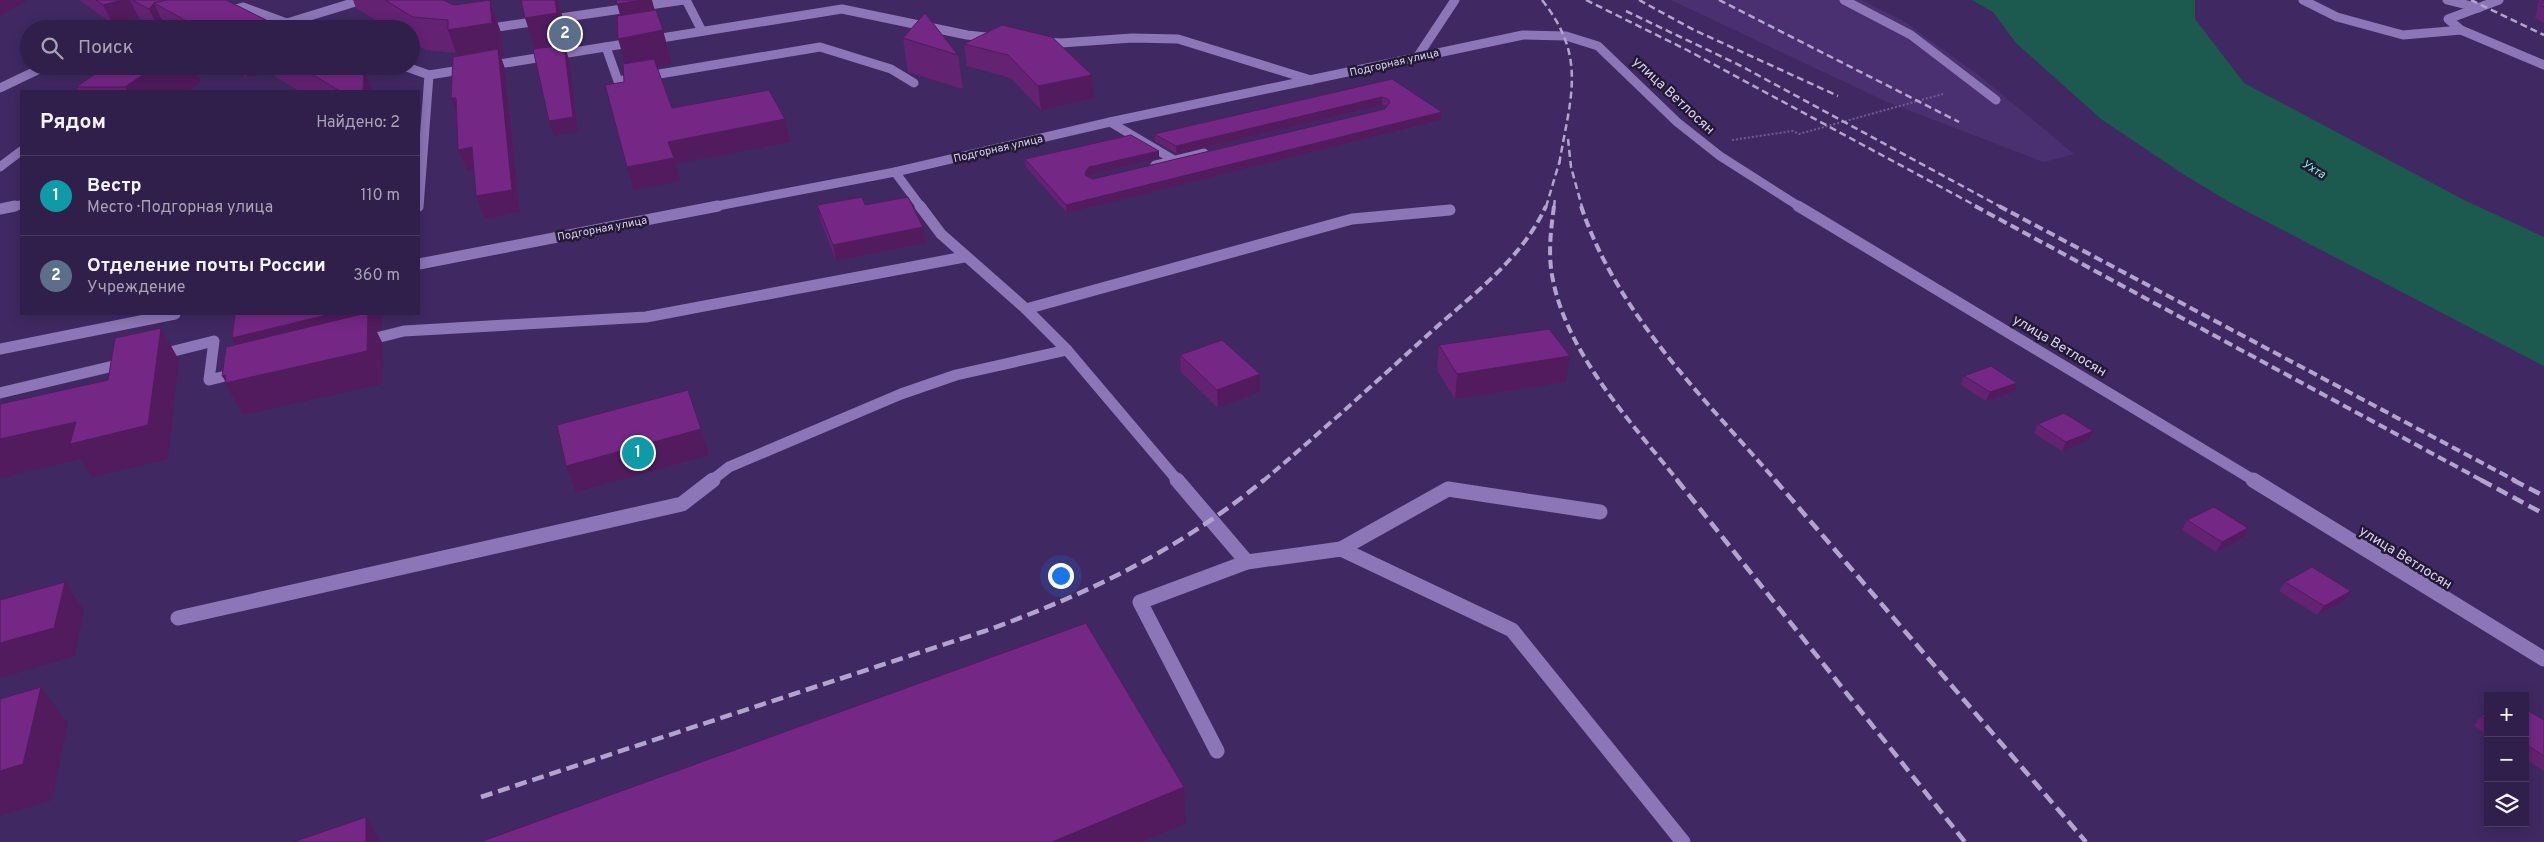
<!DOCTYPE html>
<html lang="ru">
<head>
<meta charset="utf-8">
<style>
  body { margin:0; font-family:Overpass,sans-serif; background:#382751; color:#f1f3f6 }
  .controls { position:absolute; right:15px; bottom:15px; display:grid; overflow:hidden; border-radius:0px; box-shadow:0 2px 12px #0003 }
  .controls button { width:45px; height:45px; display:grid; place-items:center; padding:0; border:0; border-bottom:1px solid #4b3d62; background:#301f4a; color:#f1f3f6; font:25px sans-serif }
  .you { position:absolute; left:1060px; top:575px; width:18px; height:18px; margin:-12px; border:4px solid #fff; border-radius:50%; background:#1a73e8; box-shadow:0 0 0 8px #1a73e833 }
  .badge { display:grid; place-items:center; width:32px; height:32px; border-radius:50%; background:#a9c719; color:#fff; font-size:16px; font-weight:700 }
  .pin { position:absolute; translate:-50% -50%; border:2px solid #fff; box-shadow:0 1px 5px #0006 }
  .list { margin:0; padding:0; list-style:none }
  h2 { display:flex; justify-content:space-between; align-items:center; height:65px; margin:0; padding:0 20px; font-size:21px }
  h2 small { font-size:16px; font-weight:400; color:#a8a2b5 }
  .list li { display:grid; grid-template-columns:32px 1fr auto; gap:15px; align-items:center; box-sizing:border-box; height:80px; padding:0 20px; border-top:1px solid #4b3d62 }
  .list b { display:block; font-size:19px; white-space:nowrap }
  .list p { margin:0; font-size:16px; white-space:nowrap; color:#a8a2b5 }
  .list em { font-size:16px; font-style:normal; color:#a8a2b5 }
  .icon { flex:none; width:28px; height:28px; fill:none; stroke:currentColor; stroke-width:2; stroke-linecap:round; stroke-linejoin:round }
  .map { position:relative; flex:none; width:2544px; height:842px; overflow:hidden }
  .search { position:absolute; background:#301f4a; box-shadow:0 2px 12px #0003; left:20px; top:20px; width:400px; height:55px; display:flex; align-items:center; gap:12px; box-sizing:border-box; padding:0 18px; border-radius:28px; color:#a8a2b5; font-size:19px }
  .panel { position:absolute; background:#301f4a; box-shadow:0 2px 12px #0003; left:20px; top:90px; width:400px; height:225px; border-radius:0px }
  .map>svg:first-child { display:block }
  .built { fill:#4a3071 }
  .water { fill:#1c594f }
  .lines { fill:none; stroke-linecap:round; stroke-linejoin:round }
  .path { stroke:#705d8f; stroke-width:2; stroke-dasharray:2 2; stroke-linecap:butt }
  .minor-far2 { stroke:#8d76b7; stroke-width:9 }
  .minor-far1 { stroke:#8d76b7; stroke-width:11 }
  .minor { stroke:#8d76b7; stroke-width:15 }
  .rail-far2 { stroke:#b2a4cd; stroke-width:2.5; stroke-dasharray:7 4; stroke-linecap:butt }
  .rail-far1 { stroke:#b2a4cd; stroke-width:4; stroke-dasharray:9 4.5; stroke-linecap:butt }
  .rail { stroke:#b2a4cd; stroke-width:4.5; stroke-dasharray:12 6; stroke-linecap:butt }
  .wall { fill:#642272 }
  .shaded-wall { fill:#511b5d }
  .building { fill:#742785; stroke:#511b5d }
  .labels { text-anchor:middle; stroke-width:5; stroke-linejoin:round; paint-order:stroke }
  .far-street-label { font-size:11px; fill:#dbd0f3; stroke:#231933 }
  .far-water-label { font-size:12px; font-style:italic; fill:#7ff8e2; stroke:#231933 }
  .street-label { font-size:14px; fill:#dbd0f3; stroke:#231933 }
</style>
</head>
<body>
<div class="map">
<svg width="2544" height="842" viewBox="0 0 2544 842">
  <rect width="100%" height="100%" fill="#402962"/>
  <!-- built -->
  <polygon class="built" points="1671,0 1861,0 1902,20 1977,74 2074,154 2044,162 1887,102"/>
  <!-- water -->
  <polygon class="water" points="1972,0 2195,0 2195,19 2244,83 2464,200 2544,237 2544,366 2231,203 2183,174 2101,119 2016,43 1993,12"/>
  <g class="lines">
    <!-- path -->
    <polyline class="path" points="1732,140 1793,131 1799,134 1943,94"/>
    <!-- minor-far2 -->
    <g class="minor-far2">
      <polyline points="686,0 702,31"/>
      <polyline points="1844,0 1911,35 1996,100"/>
      <polyline points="2303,0 2337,17 2403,35 2461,30"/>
      <polyline points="2447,0 2479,8"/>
      <polyline points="2499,0 2448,19 2461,30 2544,65"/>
      <polyline points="225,12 243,7 303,29"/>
      <polyline points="287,23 362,0"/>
      <polyline points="484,29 684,0"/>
      <polyline points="1042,42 1061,43 1132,38 1178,39 1311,80"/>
      <polyline points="606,47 618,81 820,47 891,69 914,83"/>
      <polyline points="1418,56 1455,0"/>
      <polyline points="404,66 429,75 419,207"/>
      <polyline points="487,66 842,9 967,35 995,38"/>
      <polyline points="429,75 467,69"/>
      <polyline points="0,88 46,66"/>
      <polyline points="1110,122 1174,160"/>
      <polyline points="1155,165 1204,153"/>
      <polyline points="0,167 21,151"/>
      <polyline points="895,172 921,207"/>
      <polyline points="8,207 21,205"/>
      <polyline points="712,207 895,172 1110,122 1523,35 1566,36 1598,46 1677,122 1720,156 1800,207"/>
    </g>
    <!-- minor-far1 -->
    <g class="minor-far1">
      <polyline points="920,206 941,234 1026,309 1067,350 1178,481"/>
      <polyline points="1798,206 2255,481"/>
      <polyline points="0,209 15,206"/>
      <polyline points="419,264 718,206"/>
      <polyline points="1026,309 1352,219 1450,210"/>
      <polyline points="364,341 404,331 646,317 964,257"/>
      <polyline points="0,349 175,314"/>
      <polyline points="158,355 214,341 209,380 238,373"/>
      <polyline points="0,393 126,363"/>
      <polyline points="711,481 729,467 901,394 956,375 1067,350"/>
    </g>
    <!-- minor -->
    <g class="minor">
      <polyline points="1177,480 1247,562"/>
      <polyline points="2253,480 2544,659"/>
      <polyline points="1341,549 1448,489 1600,512"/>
      <polyline points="178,618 682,504 713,480"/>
      <polyline points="1217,751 1140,602 1247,562 1341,549 1512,630 1683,842"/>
    </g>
    <!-- rail-far2 -->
    <g class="rail-far2">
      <path d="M1542,0C1588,58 1570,98 1559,165"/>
      <polyline points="1586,0 1687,50 1978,207"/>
      <polyline points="1639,0 1694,30 1838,96"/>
      <polyline points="1719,0 1959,122"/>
      <polyline points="2471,0 2544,35"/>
      <polyline points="1626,11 1741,66 2001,207"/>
      <polyline points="1568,139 1571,167 1582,207"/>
      <polyline points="1546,207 1560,160"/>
      <polyline points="1554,207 1555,198"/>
    </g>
    <!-- rail-far1 -->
    <g class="rail-far1">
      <path d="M1554,206C1551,229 1548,252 1552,275C1565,352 1631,422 1678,481"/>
      <path d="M1581,206C1617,314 1703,397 1776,481"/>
      <polyline points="1975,206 2483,481"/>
      <polyline points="1999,206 2516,481"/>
      <path d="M1263,481C1320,433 1376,382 1431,332C1473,294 1522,259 1546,206"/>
    </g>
    <!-- rail -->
    <g class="rail">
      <polyline points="1677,480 1965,842"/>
      <polyline points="1775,480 2086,842"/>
      <polyline points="2481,480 2544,514"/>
      <polyline points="2513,480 2544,496"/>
      <path d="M481,797L985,631C1088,594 1179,550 1264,480"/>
    </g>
  </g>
  <!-- wall -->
  <g class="wall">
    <polygon points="79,0 226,0 270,22 288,29 166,29 163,23 159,29 139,18 113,24"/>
    <polygon points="353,0 443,0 454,5 490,0 501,33 504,57 501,57 505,69 520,212 484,219 476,196 474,170 467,171 458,150 457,56 456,53 426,50 411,41 411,29 390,29 356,8"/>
    <polygon points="2539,0 2544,0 2544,23 2535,18"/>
    <polygon points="903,38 958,55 963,89 908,72"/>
    <polygon points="964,44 1092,75 1094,98 1041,110 1011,78 967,66"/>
    <polygon points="107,66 194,66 201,82 188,91 78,91 76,87"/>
    <polygon points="226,66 359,66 364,69 373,91 299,91 268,72 248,78"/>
    <polygon points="1392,79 1442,112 1441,120 1067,213 1026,167 1025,159 1159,158 1090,175 1088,177 1093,179 1385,109 1387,106 1382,105 1177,154 1155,141 1154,134"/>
    <polygon points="817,205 865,205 926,243 836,261 821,221"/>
    <polygon points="1439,345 1566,382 1455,399 1437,370"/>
    <polygon points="1180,355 1260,374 1260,392 1218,408 1181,372"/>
    <polygon points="1964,376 2014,392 1986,401 1961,385"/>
    <polygon points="2038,424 2093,431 2089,440 2062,451 2034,433"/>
    <polygon points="2187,520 2243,538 2216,552 2182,530"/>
    <polygon points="2285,582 2345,600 2317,615 2279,591"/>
    <polygon points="2525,709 2544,720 2544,771 2525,759"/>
    <polygon points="2488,712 2488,735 2474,726 2481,716"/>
  </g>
  <!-- shaded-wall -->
  <g class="shaded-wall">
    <polygon points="0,0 26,0 27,1 0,16"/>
    <polygon points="122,0 130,0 139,18 113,24 103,5"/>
    <polygon points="490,0 501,33 504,57 501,57 505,69 520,212 484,219 476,196 512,190 460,64 448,30"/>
    <polygon points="555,0 557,0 565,24 567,47 565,47 569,59 578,132 554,136 549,121 536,52 525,18"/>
    <polygon points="643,0 652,0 660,31 663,30 672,64 628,73 618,39 626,37 617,4"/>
    <polygon points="154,3 163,23 159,29 149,9"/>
    <polygon points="156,66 194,66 201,82 188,91 128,91 125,87"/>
    <polygon points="243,66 265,66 268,72 248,78"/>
    <polygon points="364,69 373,91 363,91"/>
    <polygon points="1092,75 1094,98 1041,110 1038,86"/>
    <polygon points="1382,97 1382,105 1177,154 1176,146"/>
    <polygon points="451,98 456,98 459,119"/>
    <polygon points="1442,112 1441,120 1067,213 1066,205"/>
    <polygon points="785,119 790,142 675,164 680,181 634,190 627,167 668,142"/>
    <polygon points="472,147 480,169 467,171 458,150"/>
    <polygon points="1159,151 1159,158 1090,175 1086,179 1086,183 1086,171 1089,167"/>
    <polygon points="923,227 926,243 836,261 833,245"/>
    <polygon points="331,314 382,314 382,329 376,330 383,344 382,384 243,415 225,383 226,382 222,376 245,363 232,338"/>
    <polygon points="161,328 179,360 168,459 92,477 80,459 0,478 0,439 76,422"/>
    <polygon points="1570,356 1566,382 1455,399 1457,374"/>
    <polygon points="1260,374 1260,392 1218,408 1217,390"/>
    <polygon points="2017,383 2014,392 1986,401 1990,392"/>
    <polygon points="701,429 709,455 576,492 566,466"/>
    <polygon points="2093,431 2089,440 2062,451 2066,442"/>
    <polygon points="2248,528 2243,538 2216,552 2222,542"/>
    <polygon points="65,582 84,610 75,656 0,678 0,643"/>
    <polygon points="2351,591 2345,600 2317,615 2324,606"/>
    <polygon points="41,687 68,723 52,800 0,816 0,771"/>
    <polygon points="1184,787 1186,823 1141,842 1052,842"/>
    <polygon points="366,817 381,842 366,842"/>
  </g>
  <!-- building -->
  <g class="building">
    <polygon points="96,0 122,0 103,5"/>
    <polygon points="132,0 166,0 154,3 149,9"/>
    <polygon points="166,0 226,0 270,22 274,21 288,29 201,29 154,3"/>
    <polygon points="385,0 443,0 454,5 490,0 492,23 448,30 448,20 413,17"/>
    <polygon points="521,0 555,0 557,13 525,18"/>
    <polygon points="616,0 643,0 617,4"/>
    <polygon points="2543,0 2544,0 2544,7 2541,6"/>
    <polygon points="656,10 663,30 618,39 617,16"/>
    <polygon points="925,13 958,55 903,38"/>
    <polygon points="1002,25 1052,37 1092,75 1038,86 1008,55 964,44"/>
    <polygon points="564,45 573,117 549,121 533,49"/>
    <polygon points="498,49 512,190 476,196 472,147 458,150 456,98 451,98 453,57"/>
    <polygon points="654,59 672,108 769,90 785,119 668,142 674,158 627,167 605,85 624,82 623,64"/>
    <polygon points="107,66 156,66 125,87 76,87"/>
    <polygon points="298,66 359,66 364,69 363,91 340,91"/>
    <polygon points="1392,79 1442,112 1066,205 1025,159 1131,135 1159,151 1089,167 1086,171 1085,175 1093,179 1385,109 1390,102 1388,99 1382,97 1176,146 1154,134"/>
    <polygon points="862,197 865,205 908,197 923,227 833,245 817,205"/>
    <polygon points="235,314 331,314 232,338"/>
    <polygon points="362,314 368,314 367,351 225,383 226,375 222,376 226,347"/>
    <polygon points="161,328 148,425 70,444 76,422 0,439 0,404 108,380 115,338"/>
    <polygon points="1549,329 1570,356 1457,374 1439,345"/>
    <polygon points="1222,340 1260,374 1217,390 1180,355"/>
    <polygon points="1991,366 2017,383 1990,392 1964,376"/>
    <polygon points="688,390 701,429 566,466 557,425"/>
    <polygon points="2064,413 2093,431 2066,442 2038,424"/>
    <polygon points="2214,507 2248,528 2222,542 2187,520"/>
    <polygon points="2312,567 2351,591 2324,606 2285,582"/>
    <polygon points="65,582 54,628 0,643 0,600"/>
    <polygon points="1086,623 1184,787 1052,842 480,842"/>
    <polygon points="41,687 23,764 0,771 0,699"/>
    <polygon points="2525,709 2544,720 2544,756 2525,744"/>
    <polygon points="2488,712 2488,720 2481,716"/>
    <polygon points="366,817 366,842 293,842"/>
  </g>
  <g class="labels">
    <!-- far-street labels -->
    <g class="far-street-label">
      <text transform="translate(1394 62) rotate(-13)" y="4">Подгорная улица</text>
      <text transform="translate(998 148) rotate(-13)" y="4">Подгорная улица</text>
      <text transform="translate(602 228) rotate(-11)" y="4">Подгорная улица</text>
    </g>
    <!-- far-water labels -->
    <g class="far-water-label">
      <text transform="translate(2314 169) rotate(31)" y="4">Ухта</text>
    </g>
    <!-- street labels -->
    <g class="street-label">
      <text transform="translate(1674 95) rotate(43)" y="5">улица Ветлосян</text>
      <text transform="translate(2060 345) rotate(31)" y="5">улица Ветлосян</text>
      <text transform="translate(2406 557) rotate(32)" y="5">улица Ветлосян</text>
    </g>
  </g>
</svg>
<div class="controls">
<button>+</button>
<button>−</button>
<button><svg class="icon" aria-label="layers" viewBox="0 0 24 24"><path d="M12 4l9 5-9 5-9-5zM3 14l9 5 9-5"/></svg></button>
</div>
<div class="you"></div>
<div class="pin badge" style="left:638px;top:453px;background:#0f9aa8">1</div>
<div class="pin badge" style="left:565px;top:34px;background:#5c6f8a">2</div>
<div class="search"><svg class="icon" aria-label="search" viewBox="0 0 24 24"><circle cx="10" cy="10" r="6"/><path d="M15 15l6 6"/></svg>Поиск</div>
<section class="panel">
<h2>Рядом<small>Найдено: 2</small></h2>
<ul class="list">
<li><span class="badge" style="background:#0f9aa8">1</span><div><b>Вестр</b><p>Место · Подгорная улица</p></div><em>110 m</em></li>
<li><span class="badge" style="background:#5c6f8a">2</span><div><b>Отделение почты России</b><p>Учреждение</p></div><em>360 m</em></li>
</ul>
</section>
</div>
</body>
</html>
